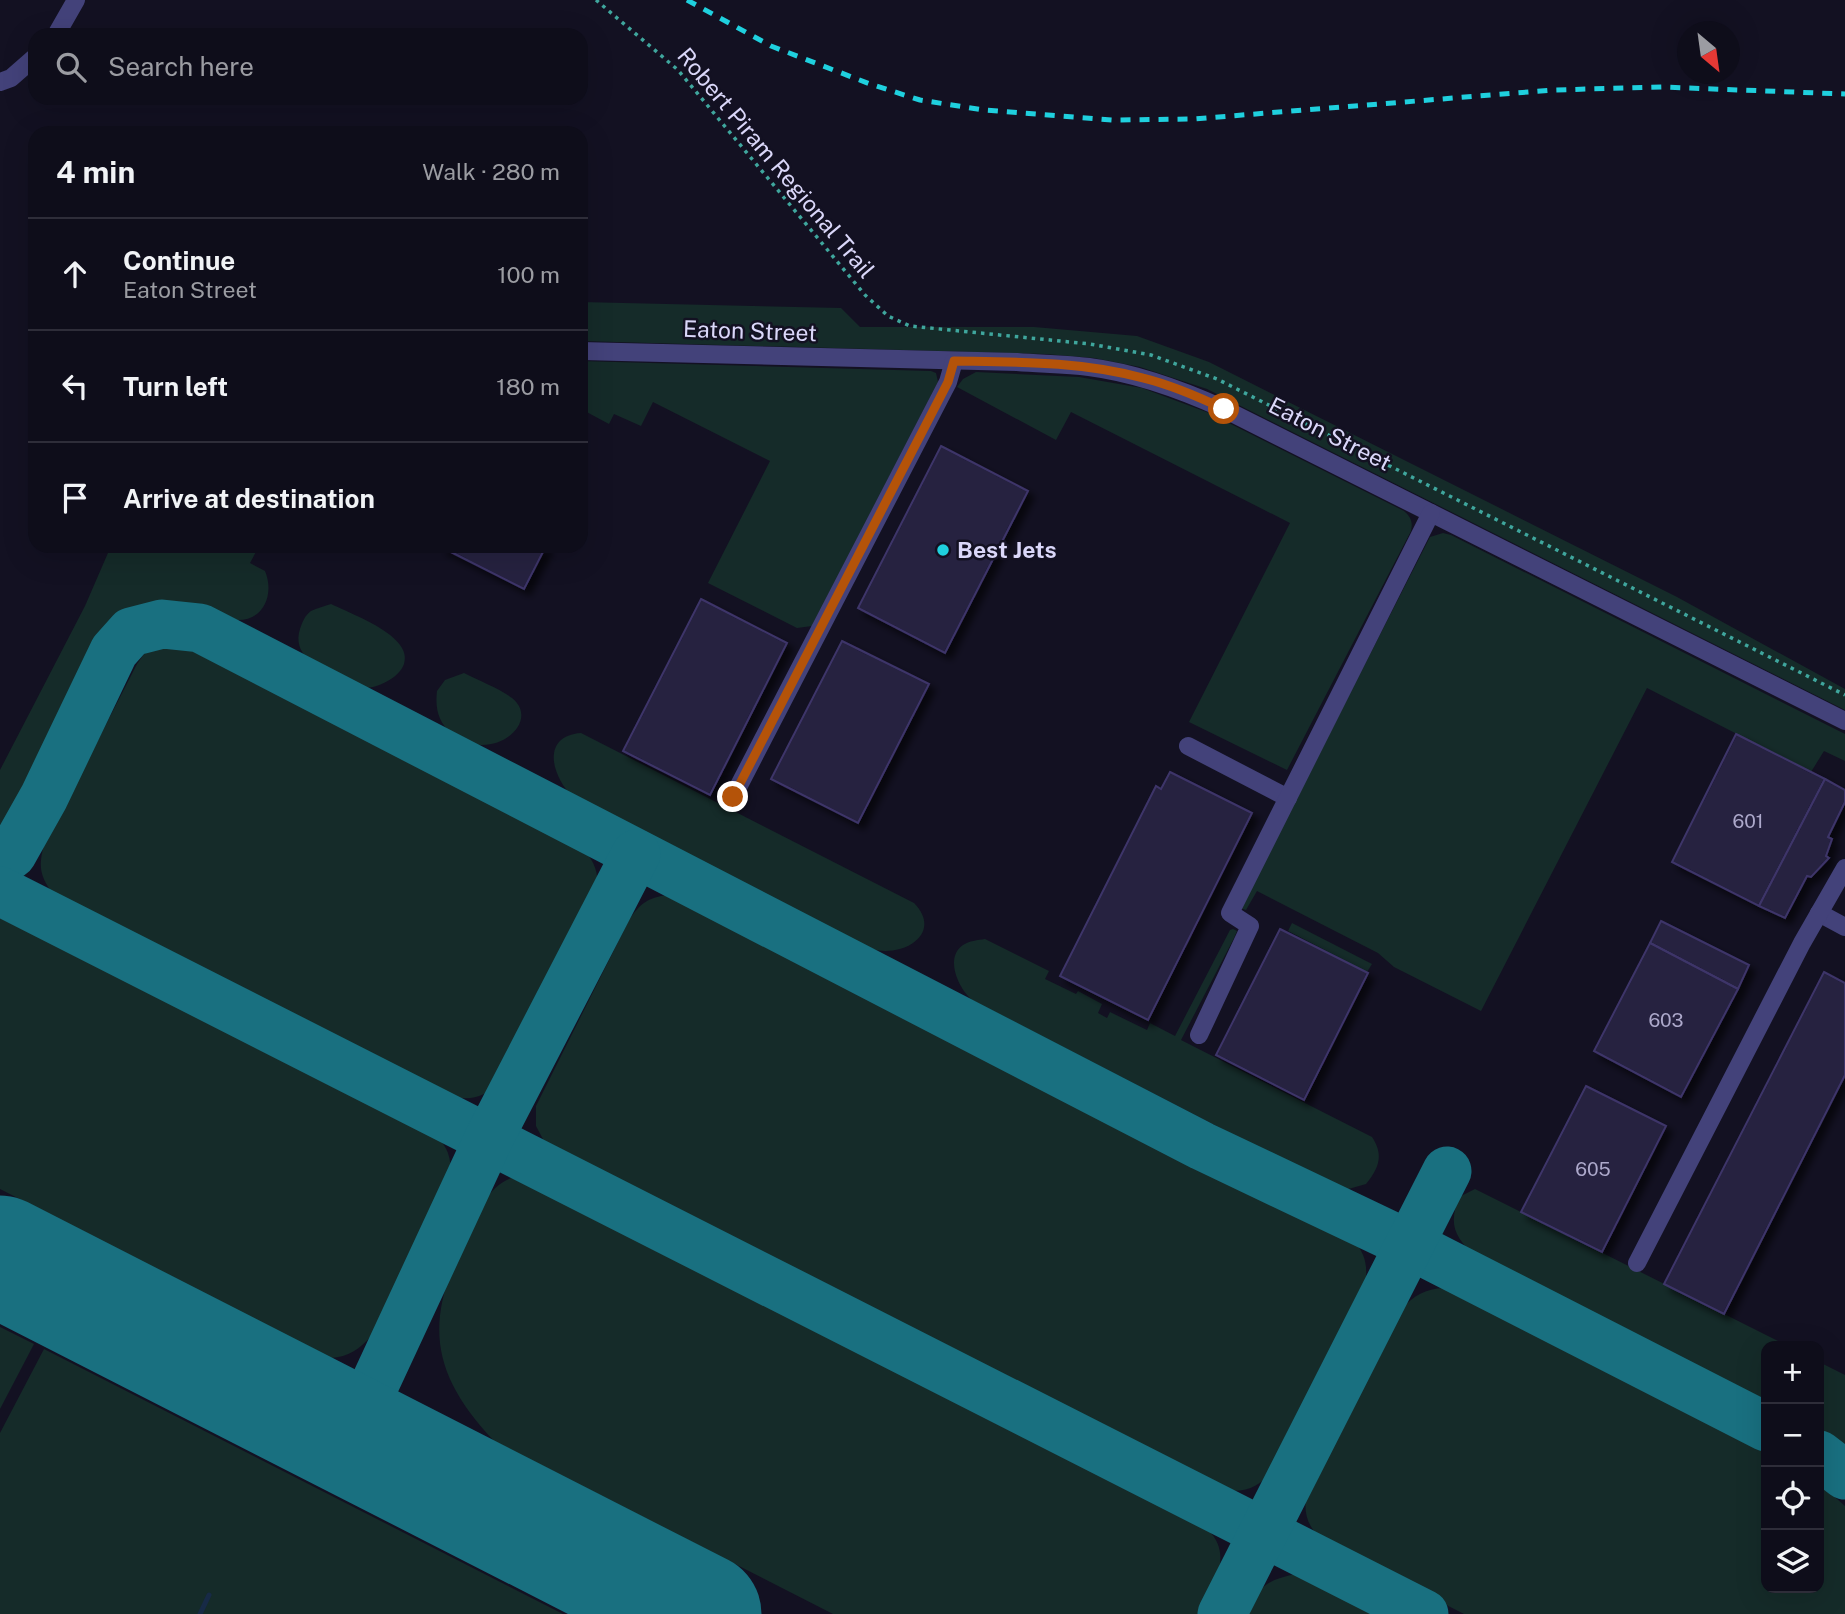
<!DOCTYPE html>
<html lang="en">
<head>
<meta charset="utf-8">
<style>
  body { margin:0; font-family:"Public Sans",sans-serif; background:#1c1b27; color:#f1f3f6 }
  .controls { position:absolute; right:21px; bottom:21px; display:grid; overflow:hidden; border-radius:14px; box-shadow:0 7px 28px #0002 }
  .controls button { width:63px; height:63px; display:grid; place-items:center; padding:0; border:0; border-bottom:2px solid #2e2d39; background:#0e0d1a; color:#f1f3f6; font:35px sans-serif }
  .compass { position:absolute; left:1677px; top:21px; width:63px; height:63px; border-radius:50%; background:#0e0d1a; box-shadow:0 7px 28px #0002; rotate:151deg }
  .stop { position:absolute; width:21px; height:21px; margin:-16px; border:5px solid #b45309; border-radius:50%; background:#fff }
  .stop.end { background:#b45309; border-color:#fff; box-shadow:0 2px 7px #0008 }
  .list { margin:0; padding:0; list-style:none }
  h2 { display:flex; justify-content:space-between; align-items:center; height:91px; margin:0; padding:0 28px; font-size:30px }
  h2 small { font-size:23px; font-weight:400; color:#9b9ca2 }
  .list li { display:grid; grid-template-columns:46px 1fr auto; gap:21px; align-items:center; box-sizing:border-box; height:112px; padding:0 28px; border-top:2px solid #2e2d39 }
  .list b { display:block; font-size:26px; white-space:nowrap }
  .list p { margin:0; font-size:23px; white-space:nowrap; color:#9b9ca2 }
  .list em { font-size:23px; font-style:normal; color:#9b9ca2 }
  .icon { flex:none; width:38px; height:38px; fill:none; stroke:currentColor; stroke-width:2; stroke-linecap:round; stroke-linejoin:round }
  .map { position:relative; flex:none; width:1845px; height:1614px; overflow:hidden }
  .search { position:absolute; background:#0e0d1a; box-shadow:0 7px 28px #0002; left:28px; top:28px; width:560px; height:77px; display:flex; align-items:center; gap:18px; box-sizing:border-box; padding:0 24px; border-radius:21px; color:#9b9ca2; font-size:26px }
  .panel { position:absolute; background:#0e0d1a; box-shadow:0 7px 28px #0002; left:28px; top:126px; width:560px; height:427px; border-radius:21px }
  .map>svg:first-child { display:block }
  .green { fill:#152b29 }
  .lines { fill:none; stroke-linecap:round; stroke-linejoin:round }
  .stream { stroke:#172a46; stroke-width:5 }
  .taxiway { stroke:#197080; stroke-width:49 }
  .runway { stroke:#197080; stroke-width:121 }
  .building { fill:#252040; stroke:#3e3569; stroke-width:2; filter:url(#shadow) }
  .path { stroke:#3fa69d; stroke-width:3.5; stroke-dasharray:3.5 5; stroke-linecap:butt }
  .minor { stroke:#43427a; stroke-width:18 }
  .rail { stroke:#1fd0de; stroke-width:5; stroke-dasharray:10 9; stroke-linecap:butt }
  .route { stroke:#b45309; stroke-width:9 }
  .poi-dot { fill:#1fd0de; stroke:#131122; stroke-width:2.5 }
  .labels { text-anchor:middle; stroke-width:5; stroke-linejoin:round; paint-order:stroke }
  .number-label { font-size:19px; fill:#ada9cb }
  .street-label { font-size:23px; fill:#dad7f9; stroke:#131122 }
  .poi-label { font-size:23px; font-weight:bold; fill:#dad7f9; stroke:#131122; text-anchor:start }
</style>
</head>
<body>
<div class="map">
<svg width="1845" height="1614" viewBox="0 0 1845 1614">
  <defs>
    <filter id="shadow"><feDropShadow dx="6" dy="6" stdDeviation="3.5" flood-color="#0009"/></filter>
  </defs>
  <rect width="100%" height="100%" fill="#131122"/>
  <!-- green -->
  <g class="green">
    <polygon points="581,302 841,308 860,327 1034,327 1137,336 1209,362 1677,597 1845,689 1845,710 1207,389 1140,367 1094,358 1045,354 581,341"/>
    <polygon points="581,361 931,371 936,373 938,382 812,626 797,628 708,583 770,461 653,402 641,426 614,414 609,424 581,409"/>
    <path d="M976,372L1079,377L1142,388L1209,413L1404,511C1411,517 1413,522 1411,531L1287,770L1189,722L1290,523L1071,412L1056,440L957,387L963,379Z"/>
    <polygon points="1443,533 1451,535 1845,734 1845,761 1824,751 1811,772 1647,688 1481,1011 1394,967 1378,953 1257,891 1246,910 1240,908 1430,537"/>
    <path d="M111,546H259L250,563L265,571C275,595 263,622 235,620C222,619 211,610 199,606C152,591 118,616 94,654L8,824L0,834V770L85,606Z"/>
    <path d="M331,604C351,614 414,636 404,664C399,679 374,690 359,688C351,686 342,680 335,676C316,667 292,654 300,629C302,623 305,615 311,611C317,608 325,606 331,604Z"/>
    <path d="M166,643L188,646L582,848C595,861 600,875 596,893L499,1082C484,1099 466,1102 445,1094L50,890C39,874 39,863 44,845L137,664L144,654Z"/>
    <path d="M464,673C479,681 499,688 512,698C543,723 490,765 452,734C438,722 435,708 437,691L445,680Z"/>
    <path d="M581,733L914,903C944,934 902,958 872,949L573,797C552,777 540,736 581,733Z"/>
    <path d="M668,895L677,898L1352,1239C1366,1253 1368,1267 1365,1286L1274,1468C1260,1488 1244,1494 1220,1489L545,1143L536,1126V1106L629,920C639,904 649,897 668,895Z"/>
    <path d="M0,914L440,1140C450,1151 451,1163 451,1177L371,1336C360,1349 348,1357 331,1358L0,1189Z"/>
    <polygon points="1292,923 1372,964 1367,972 1288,931"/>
    <path d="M1233,929L1237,931L1234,938L1181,1040L1372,1137C1384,1155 1379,1168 1366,1184L1345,1190L1333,1186L972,1000C959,989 944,958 963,945C969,941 978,940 985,939L1049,971L1045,979L1076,994L1078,991L1102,1004L1098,1013L1107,1018L1110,1012L1147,1030L1150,1023L1175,1036L1230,930Z"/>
    <path d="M511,1178L527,1182L1208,1530C1234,1554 1213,1589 1200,1614H833L494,1441C427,1370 425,1317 469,1232C480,1210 487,1188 511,1178Z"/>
    <path d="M1475,1189L1788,1346H1766V1406L1475,1256C1455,1237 1448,1225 1459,1197Z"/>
    <path d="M1444,1288L1454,1291L1766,1451V1588H1819V1483L1845,1506V1614H1464L1329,1545C1312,1532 1303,1520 1306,1497L1402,1309C1414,1295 1425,1289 1444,1288Z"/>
    <polygon points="0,1327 34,1344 0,1409"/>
    <polygon points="44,1349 563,1614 0,1614 0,1433"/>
    <polygon points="1819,1362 1845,1375 1845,1448 1819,1433"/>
    <path d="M1296,1574L1374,1614H1245C1259,1587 1266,1580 1296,1574Z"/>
  </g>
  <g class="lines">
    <!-- stream -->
    <polyline class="stream" points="200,1614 209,1595"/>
    <!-- taxiway -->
    <g class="taxiway">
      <polyline points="0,861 12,854 44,797 114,651 131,632 162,624 200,628 1202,1146 1410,1245 1766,1427"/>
      <polyline points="0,891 1424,1614"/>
      <polyline points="351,1435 489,1138 636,854"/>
      <polyline points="1819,1455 1845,1475"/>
      <polyline points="1222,1614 1447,1171"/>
    </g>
    <!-- runway -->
    <polyline class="runway" points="0,1256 701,1614"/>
  </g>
  <!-- building -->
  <g class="building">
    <polygon points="941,446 1028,491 945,653 858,608"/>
    <polygon points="439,546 546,546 524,589"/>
    <polygon points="701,599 787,643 710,795 623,751"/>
    <polygon points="842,641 929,684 858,823 771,779"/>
    <polygon points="1736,734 1825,779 1759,906 1672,862"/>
    <polygon points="1170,772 1252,813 1148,1020 1060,976 1156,786 1161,789"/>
    <polygon points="1825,779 1845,790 1845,802 1828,837 1832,839 1826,856 1829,858 1811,877 1807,876 1785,918 1759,906"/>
    <polygon points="1661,921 1749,965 1738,989 1650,943"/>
    <polygon points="1280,929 1368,973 1304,1100 1216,1055"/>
    <polygon points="1650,943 1738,989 1681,1097 1594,1051"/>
    <polygon points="1824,972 1845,983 1845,1075 1724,1314 1664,1284"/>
    <polygon points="1586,1086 1666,1126 1602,1252 1521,1212"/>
  </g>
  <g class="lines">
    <!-- path -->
    <polyline class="path" points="596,0 678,70 865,295 888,316 910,326 1090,344 1151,355 1217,379 1845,695"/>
    <!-- minor -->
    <g class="minor">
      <polyline points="56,35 76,0"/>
      <polyline points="0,82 11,78 35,57"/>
      <path d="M581,351L1017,362C1041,364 1065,364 1089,367C1136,373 1180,389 1224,409L1845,721"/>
      <polyline points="1188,746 1288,798"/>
      <polyline points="733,797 948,382 954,361"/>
      <polyline points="1819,913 1845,927"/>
      <polyline points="1199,1035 1250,926 1230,913 1431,513"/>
      <polyline points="1637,1263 1802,943 1845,868"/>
    </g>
    <!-- rail -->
    <polyline class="rail" points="687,0 771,46 870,84 920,100 984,110 1112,120 1193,119 1553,90 1662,87 1845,94"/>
  </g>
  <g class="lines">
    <!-- route -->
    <path class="route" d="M733,797L948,382L954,361C1017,362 1081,361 1143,378C1171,385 1197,396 1224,409"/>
  </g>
  <!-- markers -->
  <circle class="poi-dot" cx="943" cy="550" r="7"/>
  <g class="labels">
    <!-- number labels -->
    <g class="number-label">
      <text x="1748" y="828">601</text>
      <text x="1666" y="1027">603</text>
      <text x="1593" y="1176">605</text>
    </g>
    <!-- street labels -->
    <g class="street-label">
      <text transform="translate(776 163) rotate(50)" y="8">Robert Piram Regional Trail</text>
      <text transform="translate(750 331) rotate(2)" y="8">Eaton Street</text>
      <text transform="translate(1330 434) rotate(27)" y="8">Eaton Street</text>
    </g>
    <!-- poi labels -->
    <g class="poi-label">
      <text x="957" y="558">Best Jets</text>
    </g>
  </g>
</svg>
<div class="controls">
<button>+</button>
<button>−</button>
<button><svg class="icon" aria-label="locate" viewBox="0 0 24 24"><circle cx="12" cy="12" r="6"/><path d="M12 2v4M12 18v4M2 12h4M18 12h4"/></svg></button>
<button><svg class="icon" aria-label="layers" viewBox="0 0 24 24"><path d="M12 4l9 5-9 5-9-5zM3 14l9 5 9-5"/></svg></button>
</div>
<svg class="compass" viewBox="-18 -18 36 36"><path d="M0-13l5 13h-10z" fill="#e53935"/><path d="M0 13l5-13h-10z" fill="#9b9ca2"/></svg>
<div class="stop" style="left:1224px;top:409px"></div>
<div class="stop end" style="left:733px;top:797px"></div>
<div class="search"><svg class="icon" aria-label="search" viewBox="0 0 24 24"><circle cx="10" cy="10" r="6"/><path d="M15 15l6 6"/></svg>Search here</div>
<section class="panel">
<h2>4 min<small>Walk · 280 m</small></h2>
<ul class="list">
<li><svg class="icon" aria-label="ahead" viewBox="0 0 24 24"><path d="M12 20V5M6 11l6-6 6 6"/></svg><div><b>Continue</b><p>Eaton Street</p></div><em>100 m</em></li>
<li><svg class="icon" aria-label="left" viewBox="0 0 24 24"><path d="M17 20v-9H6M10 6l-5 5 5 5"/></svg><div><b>Turn left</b></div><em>180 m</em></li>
<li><svg class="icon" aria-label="arrive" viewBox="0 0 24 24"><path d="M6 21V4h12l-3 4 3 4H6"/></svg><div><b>Arrive at destination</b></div></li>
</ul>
</section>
</div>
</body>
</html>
